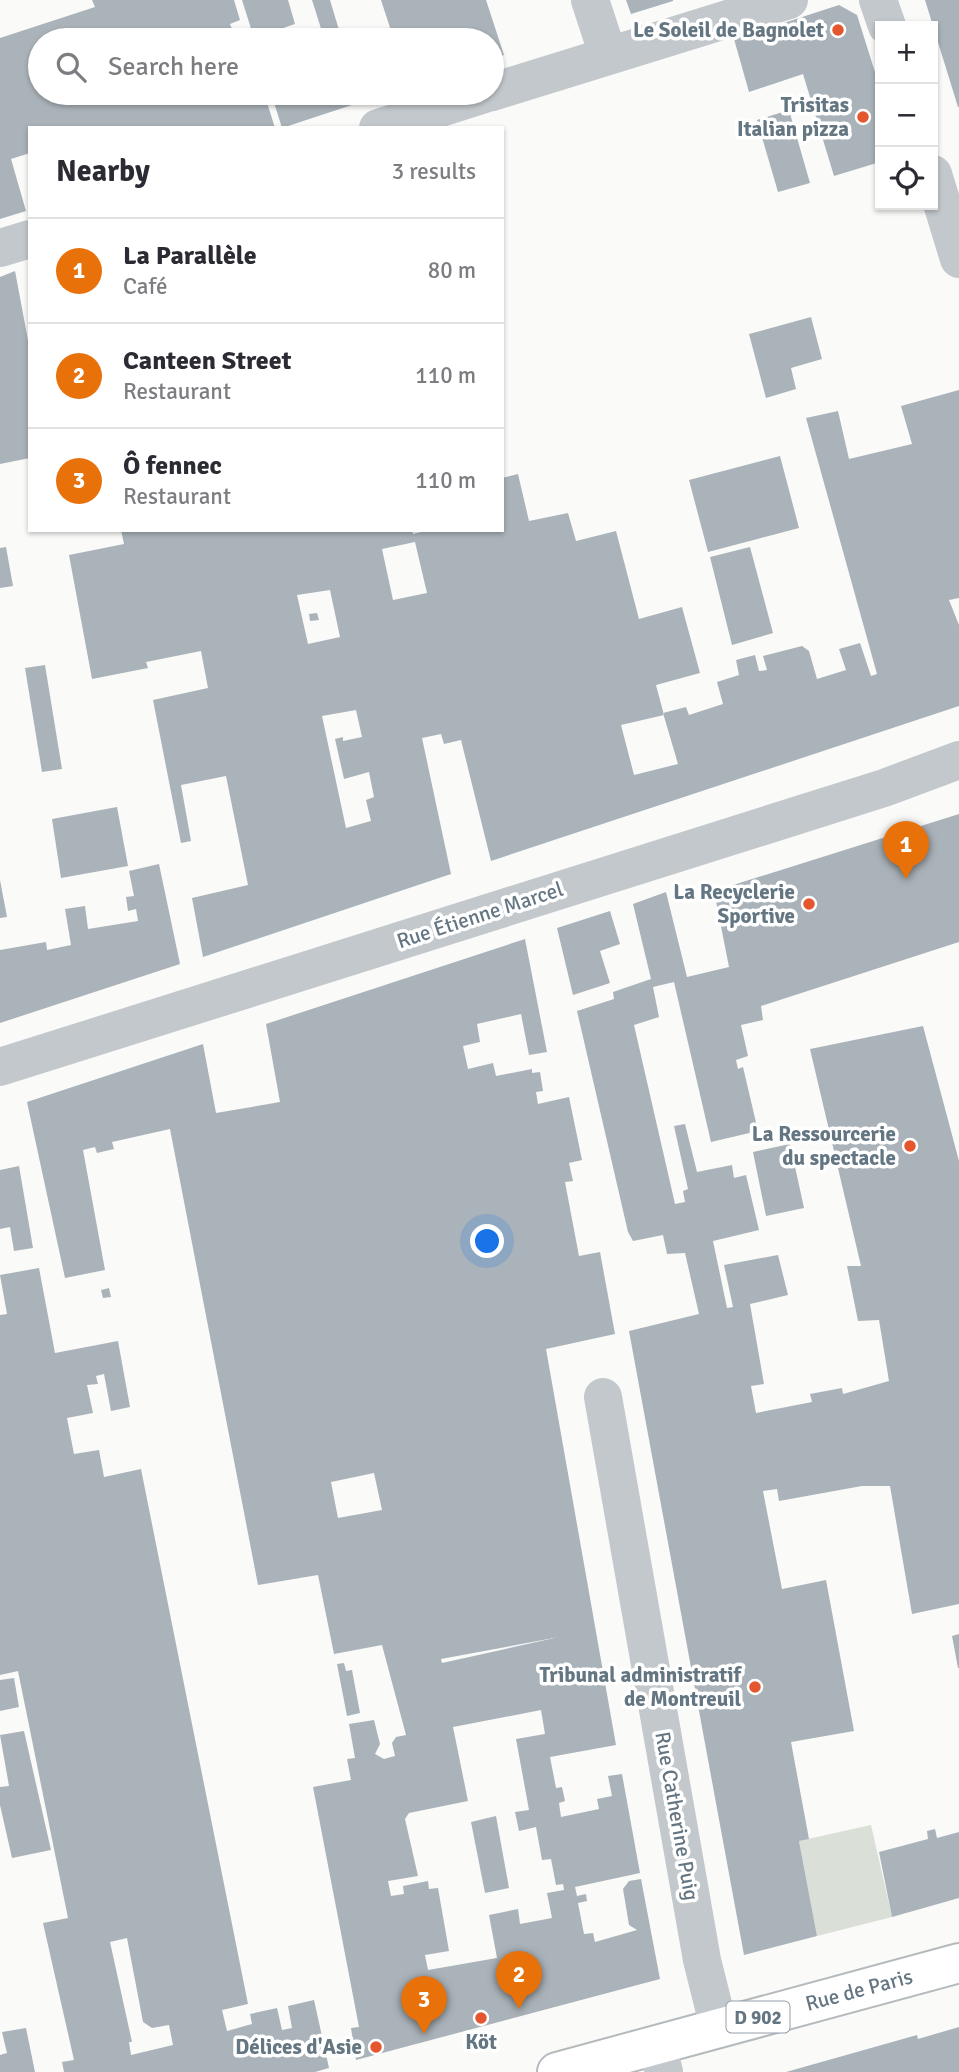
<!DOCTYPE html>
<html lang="en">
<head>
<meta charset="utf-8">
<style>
  body { margin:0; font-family:Signika,sans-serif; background:#f7f7f7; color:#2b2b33 }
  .controls { position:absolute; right:21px; top:21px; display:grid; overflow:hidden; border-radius:0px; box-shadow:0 2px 5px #0004 }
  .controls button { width:63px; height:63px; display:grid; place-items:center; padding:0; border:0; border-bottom:2px solid #e1e1e2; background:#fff; color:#2b2b33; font:35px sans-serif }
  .you { position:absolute; left:488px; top:1242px; width:24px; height:24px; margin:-18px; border:5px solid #fff; border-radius:50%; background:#1a73e8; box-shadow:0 0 0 10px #1a73e833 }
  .badge { display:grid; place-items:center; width:46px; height:46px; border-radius:50%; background:#2563eb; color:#fff; font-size:23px; font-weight:700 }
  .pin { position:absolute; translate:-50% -58px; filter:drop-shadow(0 2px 4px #0008) }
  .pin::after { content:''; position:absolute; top:37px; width:24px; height:21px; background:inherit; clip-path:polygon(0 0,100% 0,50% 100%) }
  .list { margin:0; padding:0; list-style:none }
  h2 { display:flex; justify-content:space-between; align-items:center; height:91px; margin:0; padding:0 28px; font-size:30px }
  h2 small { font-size:23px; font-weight:400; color:#7c7c81 }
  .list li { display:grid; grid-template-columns:46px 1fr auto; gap:21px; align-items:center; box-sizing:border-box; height:105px; padding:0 28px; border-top:2px solid #e1e1e2 }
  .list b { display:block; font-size:26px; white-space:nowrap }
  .list p { margin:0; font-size:23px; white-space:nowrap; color:#7c7c81 }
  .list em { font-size:23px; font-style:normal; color:#7c7c81 }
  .icon { flex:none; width:38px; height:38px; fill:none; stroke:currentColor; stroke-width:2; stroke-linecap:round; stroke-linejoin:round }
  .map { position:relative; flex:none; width:959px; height:2072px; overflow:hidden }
  .search { position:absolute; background:#fff; box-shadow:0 2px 5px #0004; left:28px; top:28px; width:476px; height:77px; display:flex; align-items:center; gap:18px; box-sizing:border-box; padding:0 24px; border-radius:38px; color:#7c7c81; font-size:26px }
  .panel { position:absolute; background:#fff; box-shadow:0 2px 5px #0004; left:28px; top:126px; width:476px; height:406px; border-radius:0px }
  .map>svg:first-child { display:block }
  .green { fill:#dadfd7 }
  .building { fill:#aab3b9; fill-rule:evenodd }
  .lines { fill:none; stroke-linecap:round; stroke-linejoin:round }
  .primary-casing { stroke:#b5babe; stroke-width:42 }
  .minor { stroke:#c3c8cc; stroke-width:38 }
  .primary { stroke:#fff; stroke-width:38 }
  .poi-dot { fill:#e4572e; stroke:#fff; stroke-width:2.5 }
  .labels { text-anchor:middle; stroke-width:7; stroke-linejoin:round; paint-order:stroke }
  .shield { fill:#fff; stroke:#939fa8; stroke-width:2 }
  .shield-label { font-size:19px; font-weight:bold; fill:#657683 }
  .poi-label { font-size:21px; font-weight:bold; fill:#657683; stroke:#fff; text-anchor:end }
  .street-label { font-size:21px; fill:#657683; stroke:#fff }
</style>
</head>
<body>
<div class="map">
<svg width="959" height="2072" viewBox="0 0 959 2072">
  <rect width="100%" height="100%" fill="#fafaf8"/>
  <!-- green -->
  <polygon class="green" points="871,1825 892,1917 817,1936 799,1841"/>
  <!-- building -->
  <g class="building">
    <polygon points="92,0 234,0 240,20 230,24 236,40 40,40 40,93 264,93 275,128 30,128 30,153 11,159 26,211 0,219 0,38 95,7"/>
    <polygon points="242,0 288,0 295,24 254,38"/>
    <polygon points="312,0 330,0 342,40 324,38"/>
    <polygon points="381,0 486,0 504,55 492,59 492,40 394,40"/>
    <polygon points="626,0 673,0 673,1 631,14"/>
    <polygon points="925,0 959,0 959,107 958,107"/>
    <polygon points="839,5 857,15 880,88 880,162 834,176 803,74 749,92 734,39"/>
    <polygon points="271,93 358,93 361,102 282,128"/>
    <polygon points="789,110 810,183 778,192 757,120"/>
    <polygon points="15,271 30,351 30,458 0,464 0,277"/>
    <polygon points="811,317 822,359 791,368 796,389 766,398 749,334"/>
    <path d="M959,390V598L949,600L959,625V706L491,861L461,740L444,744L441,734L422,738L451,874L203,957L192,898L248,885L226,776L181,785L191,841L181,843L153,700L208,688L201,651L146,662L148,668L92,679L69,555L124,544L121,530H412L413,534L429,530H502V478L518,474L529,521L568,513L576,541L616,531L639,619L682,607L700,673L656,685L664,715L621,725L634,775L678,764L663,713L686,707L689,715L723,704L717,682L739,675L736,660L755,655L759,671L767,670L763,656L802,646L809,651L817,679L846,670L839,649L860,643L871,676L877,674L806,418L838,411L849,459L912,444L901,406ZM415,542L427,593L393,600L382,549ZM330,590L340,637L308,644L297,595ZM356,710L362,737L343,741V737L335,739L344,779L369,772L374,797L366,800L371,821L346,828L322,716Z"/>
    <polygon points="780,456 799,528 708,552 689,480"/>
    <polygon points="6,547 13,586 0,588 0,548"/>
    <polygon points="750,547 773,633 732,645 710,557"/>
    <polygon points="317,613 319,620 310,621 309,614"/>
    <polygon points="45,665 62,769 42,772 25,668"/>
    <polygon points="117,807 128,866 61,878 52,819"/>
    <polygon points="959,814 959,942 761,1006 763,1020 741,1025 748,1056 736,1060 738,1069 743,1067 758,1131 711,1142 674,982 653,987 659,1017 634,1025 675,1204 685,1202 683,1191 688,1189 674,1126 685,1124 697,1172 732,1165 734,1178 746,1175 759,1230 713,1241 727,1308 733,1307 724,1265 778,1255 788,1295 750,1304 764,1384 751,1386 756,1413 812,1402 810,1394 842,1388 843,1394 889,1381 879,1320 858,1321 847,1266 861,1266 810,1049 923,1026 959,1161 959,1604 912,1614 890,1486 862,1486 779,1501 777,1489 763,1491 782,1589 826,1580 854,1731 791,1742 809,1839 799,1841 817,1936 744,1955 629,1331 699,1314 685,1253 667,1254 663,1235 633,1241 628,1232 577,1011 614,999 613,992 651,979 633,904 666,892 687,977 729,967 714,891"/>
    <polygon points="159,864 180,964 0,1023 0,950 46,942 47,950 71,945 65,909 85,906 88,929 138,921 136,909 128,911 126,897 134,896 129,871"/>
    <polygon points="0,880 7,917 0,918"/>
    <polygon points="610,911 620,944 600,951 610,983 573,995 557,928"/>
    <path d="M525,939L547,1052L529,1055L521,1014L477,1024L480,1042L463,1046L468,1069L493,1063L496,1076L532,1069V1073L540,1072L543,1091L536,1092L538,1104L569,1097L582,1160L569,1163L573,1181L565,1182L579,1256L600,1252L615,1334L546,1349L616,1745L550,1757L556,1788L562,1787L565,1801L559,1803L561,1817L599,1809L597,1799L612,1796L608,1776L622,1774L640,1873L575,1887L577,1896L586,1894L587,1901L578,1903L584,1934L593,1933L595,1942L637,1930L629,1925L623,1889L629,1881L641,1879L660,1979L356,2060L351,2028L359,2027L313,1787L351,1780L347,1759L355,1758L349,1724L374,1720L380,1744L375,1754L384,1759L395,1756L392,1743L396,1737L406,1735L382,1645L334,1654L318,1575L258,1585L170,1129L112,1142L114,1149L97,1153L95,1147L83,1150L105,1270L65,1278L27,1102L203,1044L216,1113L280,1102L266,1024ZM374,1473L382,1510L338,1518L331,1482ZM559,1637L442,1663L441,1659ZM541,1710L545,1734L516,1739L529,1810L515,1812L519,1831L536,1827L542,1860L551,1859L556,1885L563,1884L564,1890L547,1893L552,1918L520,1924L518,1909L489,1915L497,1958L428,1970L425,1955L449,1951L438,1888L429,1889L428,1881L403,1886L404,1894L391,1896L388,1881L418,1876L405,1819L409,1813L468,1801L453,1727Z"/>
    <polygon points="790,1144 804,1208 766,1216 753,1152"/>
    <polygon points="19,1166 33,1248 14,1251 10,1227 0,1229 0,1170"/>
    <path d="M39,1268L55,1353L118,1341L130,1407L111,1411L104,1374L96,1376L98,1384L87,1385L93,1413L67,1418L74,1454L99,1450L104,1477L141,1469L248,2004L222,2010L227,2031L252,2024L250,2014L277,2008L282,2030L292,2028L288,2006L314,2000L329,2068L315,2072H64L62,2062L74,2060L43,1923L68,1918L18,1671L0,1675V1315L7,1314L0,1275ZM127,1938L143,2022L152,2028L169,2025L173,2045L131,2055L129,2042H132L110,1942Z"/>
    <polygon points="109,1288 111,1297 103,1298 101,1290"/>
    <polygon points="959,1634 959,1668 958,1668 952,1636"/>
    <polygon points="344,1663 346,1671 352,1670 360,1713 347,1716 337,1664"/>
    <polygon points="14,1678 19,1707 0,1711 0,1680"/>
    <polygon points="24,1731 51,1850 12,1858 0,1805 0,1787 9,1786 0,1735"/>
    <polygon points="496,1816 509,1888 485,1893 471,1822"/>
    <polygon points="935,1829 937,1838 959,1832 959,1898 892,1917 879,1852 928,1839 927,1831"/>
    <polygon points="959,2027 959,2072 786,2072 917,2035 918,2039"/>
    <polygon points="26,2028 35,2072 0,2072 0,2055 7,2053 2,2032"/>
  </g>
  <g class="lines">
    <!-- primary casing -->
    <g class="primary-casing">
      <polyline id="primary" points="557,2072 959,1963"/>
    </g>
    <!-- minor -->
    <g class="minor">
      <polyline points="590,0 608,55"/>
      <polyline points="878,0 887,26"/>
      <polyline points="492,92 789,0"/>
      <polyline points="378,128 488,93"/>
      <polyline points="933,174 959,259"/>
      <polyline points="0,248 30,239"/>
      <polyline points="0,1067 884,788 959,760"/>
      <polyline points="603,1397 702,1960 719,2028"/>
      <polyline points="657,2045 664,2072"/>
    </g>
    <!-- primary -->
    <use href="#primary" class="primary"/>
  </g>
  <!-- markers -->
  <g class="poi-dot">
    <circle cx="838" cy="30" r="7"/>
    <circle cx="863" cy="117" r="7"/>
    <circle cx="809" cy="904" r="7"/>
    <circle cx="910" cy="1146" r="7"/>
    <circle cx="755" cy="1687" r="7"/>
    <circle cx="481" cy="2018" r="7"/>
    <circle cx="376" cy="2047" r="7"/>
  </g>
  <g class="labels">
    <!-- shield labels -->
    <rect class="shield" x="726.5" y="2001.5" width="63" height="31" rx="5"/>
    <g class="shield-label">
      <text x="758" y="2024">D 902</text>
    </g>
    <!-- poi labels -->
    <g class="poi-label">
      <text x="824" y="37">Le Soleil de Bagnolet</text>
      <text x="849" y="112">Trisitas<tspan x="849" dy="24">Italian pizza</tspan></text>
      <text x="795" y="899">La Recyclerie<tspan x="795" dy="24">Sportive</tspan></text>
      <text x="896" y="1141">La Ressourcerie<tspan x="896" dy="24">du spectacle</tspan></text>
      <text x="741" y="1682">Tribunal administratif<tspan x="741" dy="24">de Montreuil</tspan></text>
      <text x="481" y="2049" text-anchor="middle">Köt</text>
      <text x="362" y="2054">Délices d'Asie</text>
    </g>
    <!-- street labels -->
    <g class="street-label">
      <text transform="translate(480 915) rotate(-18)" y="7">Rue Étienne Marcel</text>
      <text transform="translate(677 1816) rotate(80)" y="7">Rue Catherine Puig</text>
      <text transform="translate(859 1990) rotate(-15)" y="7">Rue de Paris</text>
    </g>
  </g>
</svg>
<div class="controls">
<button>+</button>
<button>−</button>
<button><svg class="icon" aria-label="locate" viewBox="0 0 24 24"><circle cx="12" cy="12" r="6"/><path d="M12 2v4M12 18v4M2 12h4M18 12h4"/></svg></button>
</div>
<div class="you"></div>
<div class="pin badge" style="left:906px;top:879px;background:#e8710a">1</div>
<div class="pin badge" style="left:519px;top:2009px;background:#e8710a">2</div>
<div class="pin badge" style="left:424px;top:2034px;background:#e8710a">3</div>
<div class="search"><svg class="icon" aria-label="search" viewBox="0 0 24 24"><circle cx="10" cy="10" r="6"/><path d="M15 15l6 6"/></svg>Search here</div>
<section class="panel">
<h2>Nearby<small>3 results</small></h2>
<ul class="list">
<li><span class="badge" style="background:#e8710a">1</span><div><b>La Parallèle</b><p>Café</p></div><em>80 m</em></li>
<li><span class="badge" style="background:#e8710a">2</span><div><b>Canteen Street</b><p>Restaurant</p></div><em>110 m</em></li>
<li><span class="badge" style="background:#e8710a">3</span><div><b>Ô fennec</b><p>Restaurant</p></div><em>110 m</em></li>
</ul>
</section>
</div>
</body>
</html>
